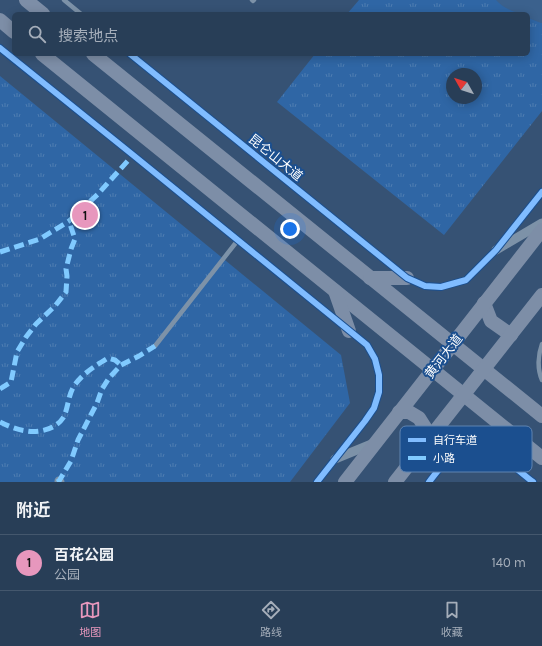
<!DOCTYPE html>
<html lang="zh">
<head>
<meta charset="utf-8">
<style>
  body { margin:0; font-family:Karla,"Noto Sans SC",sans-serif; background:#344961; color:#f1f3f6 }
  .compass { position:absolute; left:446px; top:68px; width:36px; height:36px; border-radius:50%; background:#283e57; box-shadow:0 2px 10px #0003; rotate:309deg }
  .you { position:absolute; left:290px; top:229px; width:14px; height:14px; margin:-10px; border:3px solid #fff; border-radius:50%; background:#1a73e8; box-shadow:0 0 0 6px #1a73e833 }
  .badge { display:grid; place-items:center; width:26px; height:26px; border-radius:50%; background:#e797bd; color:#111; font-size:13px; font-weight:700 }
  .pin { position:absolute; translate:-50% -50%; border:2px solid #fff; box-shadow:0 1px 4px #0006 }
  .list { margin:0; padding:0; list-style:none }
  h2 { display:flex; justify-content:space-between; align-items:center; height:52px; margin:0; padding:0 16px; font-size:17px }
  h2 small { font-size:13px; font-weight:400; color:#a5aeba }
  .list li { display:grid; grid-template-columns:26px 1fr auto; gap:12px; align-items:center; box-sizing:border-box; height:56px; padding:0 16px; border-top:1px solid #44576d }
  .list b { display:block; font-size:15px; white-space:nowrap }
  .list p { margin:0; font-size:13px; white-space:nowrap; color:#a5aeba }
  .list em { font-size:13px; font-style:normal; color:#a5aeba }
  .icon { flex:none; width:22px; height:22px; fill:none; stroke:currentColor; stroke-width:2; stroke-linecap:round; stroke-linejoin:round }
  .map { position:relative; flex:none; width:542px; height:482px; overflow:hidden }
  .search { position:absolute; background:#283e57; box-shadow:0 2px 10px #0003; left:12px; right:12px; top:12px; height:44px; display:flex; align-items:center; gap:10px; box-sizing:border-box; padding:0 14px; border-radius:6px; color:#a5aeba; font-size:15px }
  .sheet { height:108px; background:#283e57 }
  nav { display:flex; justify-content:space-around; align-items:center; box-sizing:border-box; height:56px; border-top:1px solid #44576d; background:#283e57; font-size:11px; color:#a5aeba }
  nav a { display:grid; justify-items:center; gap:2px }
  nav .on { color:#e797bd }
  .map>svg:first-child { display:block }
  .park { fill:url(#park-tufts); fill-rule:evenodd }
  .water { fill:#3b618d }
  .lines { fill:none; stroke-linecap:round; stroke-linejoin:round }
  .lane { stroke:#7d92a8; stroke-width:4.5 }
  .street { stroke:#7d92a8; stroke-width:9 }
  .primary { stroke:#7d8ea7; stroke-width:14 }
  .quiet { stroke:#80caff; stroke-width:5; stroke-dasharray:10 5; stroke-linecap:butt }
  .cycleway-casing { stroke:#1b4f8f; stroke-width:8 }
  .cycleway { stroke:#80bcff; stroke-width:6 }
  .labels { text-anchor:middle; stroke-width:4; stroke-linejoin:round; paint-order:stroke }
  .street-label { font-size:13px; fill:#fff; stroke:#1b4f8f }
  .key { fill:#1b4f8f; stroke:#5f84b1; stroke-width:1 }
  .key-label { font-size:11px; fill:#fff }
</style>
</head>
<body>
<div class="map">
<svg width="542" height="482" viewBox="0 0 542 482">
  <defs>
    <pattern id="park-tufts" width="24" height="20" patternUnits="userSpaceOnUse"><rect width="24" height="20" fill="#2f66a5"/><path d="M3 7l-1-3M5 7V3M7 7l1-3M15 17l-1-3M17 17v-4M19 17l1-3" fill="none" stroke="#4e7db2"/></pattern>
  </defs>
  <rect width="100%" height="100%" fill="#365274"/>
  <!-- park -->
  <g class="park">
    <path d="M359,0H542V111L444,235L277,102L315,54H528V14H347ZM452,74H476V98H452Z"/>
    <polygon points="0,76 341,355 350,403 290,482 0,482"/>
  </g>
  <!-- water -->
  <path class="water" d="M496,0H542V23H541L528,18V14C517,14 504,9 496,0Z"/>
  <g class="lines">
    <!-- lane -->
    <g class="lane">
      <polyline points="64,0 81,14"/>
      <polyline points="252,0 253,1 254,0"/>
      <polyline points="0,48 133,155 342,325"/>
      <polyline points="130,54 403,274"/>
      <polyline points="409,279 425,286 441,287 466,280 496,250 542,192"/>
      <path d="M542,344C538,355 537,369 542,380"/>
      <polyline points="155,346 238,240"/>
      <polyline points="317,482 365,421 374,408 379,392 379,375 375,359 367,345 351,333"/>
      <path d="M429,482C437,472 444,462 453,454C463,446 480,445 491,450C504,457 521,473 533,482"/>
    </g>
    <!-- street -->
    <g class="street">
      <polyline points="496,250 542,223"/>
      <polyline points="335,459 374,443"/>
      <polyline points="59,481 60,482"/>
    </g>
    <!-- primary -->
    <g class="primary">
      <polyline points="26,0 43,14"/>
      <polyline points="0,20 14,32"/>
      <polyline points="42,54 542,458"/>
      <polyline points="93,54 542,416"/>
      <polyline points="370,278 407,278"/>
      <polyline points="335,291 349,331"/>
      <polyline points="484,303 491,321 511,335"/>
      <polyline points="399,412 409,412 419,418 426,429 425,443"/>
      <polyline points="345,482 542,230"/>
      <polyline points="395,482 542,295"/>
    </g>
    <!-- quiet -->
    <g class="quiet">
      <polyline points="0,252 40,239 69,221 98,194 133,155"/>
      <polyline points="0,389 11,382 17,352 26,337 36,324 55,306 66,292 67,276 66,269 71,249 75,239 69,221"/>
      <path d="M0,422C8,426 17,430 27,431C39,433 56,429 63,418C68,410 68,395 74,386C83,373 95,366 108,358L115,360L121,365"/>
      <polyline points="57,482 59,481 71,461 78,440 97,403 102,389 109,378 121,365 139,356 155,346"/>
    </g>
    <!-- cycleway casing -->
    <g class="cycleway-casing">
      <g id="cycleway">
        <polyline points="0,48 133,155 367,345 375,359 379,375 379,392 374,408 365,421 317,482"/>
        <polyline points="130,54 407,278 425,286 441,287 466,280 496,250 542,192"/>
        <path d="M429,482C437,472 444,462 453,454C463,446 480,445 491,450C504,457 521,473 533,482"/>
      </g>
    </g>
    <!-- cycleway -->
    <use href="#cycleway" class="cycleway"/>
  </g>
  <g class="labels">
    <!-- street labels -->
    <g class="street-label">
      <text transform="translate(276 157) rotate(39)" y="5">昆仑山大道</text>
      <text transform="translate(443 356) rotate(-52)" y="5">黄河大道</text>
    </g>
  </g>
  <!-- legend -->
  <rect x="400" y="426" width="132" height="46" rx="6" class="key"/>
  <rect x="408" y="438" width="18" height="4" fill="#80bcff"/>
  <rect x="408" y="456" width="18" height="4" fill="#80caff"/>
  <g class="key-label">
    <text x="433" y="444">自行车道</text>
    <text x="433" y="462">小路</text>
  </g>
</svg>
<svg class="compass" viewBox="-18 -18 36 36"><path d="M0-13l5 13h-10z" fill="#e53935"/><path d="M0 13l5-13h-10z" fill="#a5aeba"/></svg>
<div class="you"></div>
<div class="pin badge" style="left:85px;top:215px">1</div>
<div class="search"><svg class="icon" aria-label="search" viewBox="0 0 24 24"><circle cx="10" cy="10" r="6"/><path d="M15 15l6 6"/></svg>搜索地点</div>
</div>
<section class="sheet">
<h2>附近<small></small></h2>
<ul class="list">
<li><span class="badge">1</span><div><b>百花公园</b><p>公园</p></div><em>140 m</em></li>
</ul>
</section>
<nav>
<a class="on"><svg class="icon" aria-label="map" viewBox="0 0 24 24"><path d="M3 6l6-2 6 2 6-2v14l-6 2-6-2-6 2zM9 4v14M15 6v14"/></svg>地图</a>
<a><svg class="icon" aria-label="directions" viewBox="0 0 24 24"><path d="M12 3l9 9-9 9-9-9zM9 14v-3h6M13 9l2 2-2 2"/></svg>路线</a>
<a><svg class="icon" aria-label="saved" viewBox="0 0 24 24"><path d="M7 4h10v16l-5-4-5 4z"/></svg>收藏</a>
</nav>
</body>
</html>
